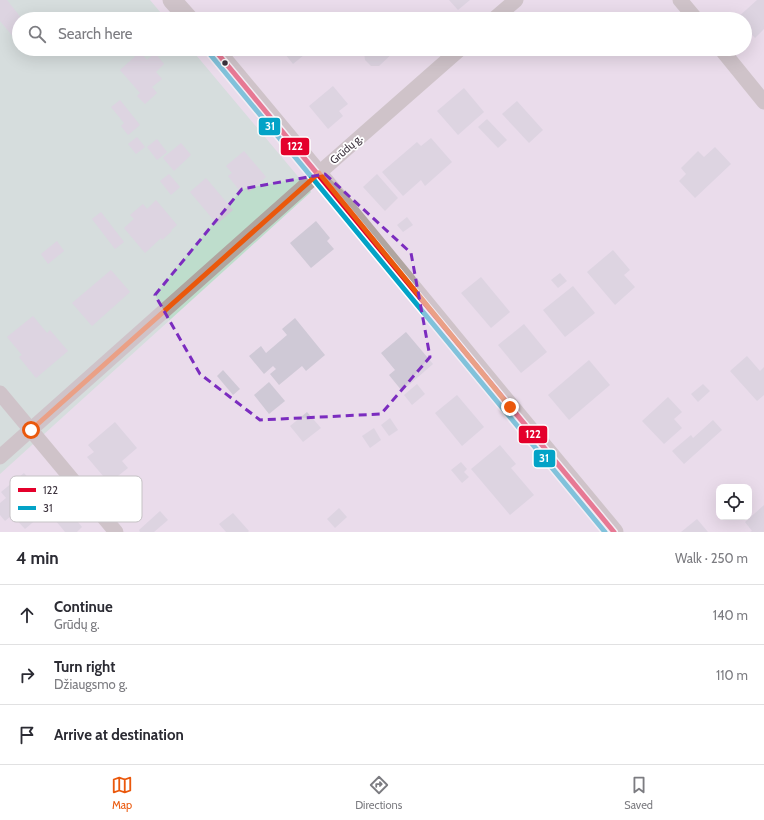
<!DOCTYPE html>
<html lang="en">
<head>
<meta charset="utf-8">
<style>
  body { margin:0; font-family:Cabin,sans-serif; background:#f7f7f7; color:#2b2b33 }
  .controls { position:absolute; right:12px; bottom:12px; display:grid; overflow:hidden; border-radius:8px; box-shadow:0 4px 16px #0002 }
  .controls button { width:36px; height:36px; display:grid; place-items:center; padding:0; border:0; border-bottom:1px solid #e1e1e2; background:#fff; color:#2b2b33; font:20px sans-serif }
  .stop { position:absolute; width:12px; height:12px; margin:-9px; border:3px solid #ea580c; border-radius:50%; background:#fff }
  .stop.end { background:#ea580c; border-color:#fff; box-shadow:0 1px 4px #0008 }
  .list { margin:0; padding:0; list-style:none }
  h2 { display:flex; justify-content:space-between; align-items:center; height:52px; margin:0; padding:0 16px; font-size:17px }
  h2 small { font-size:13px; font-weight:400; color:#7c7c81 }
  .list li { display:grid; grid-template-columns:26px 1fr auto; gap:12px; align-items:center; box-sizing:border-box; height:60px; padding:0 16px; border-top:1px solid #e1e1e2 }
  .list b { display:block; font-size:15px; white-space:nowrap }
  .list p { margin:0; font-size:13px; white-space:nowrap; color:#7c7c81 }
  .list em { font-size:13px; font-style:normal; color:#7c7c81 }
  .icon { flex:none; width:22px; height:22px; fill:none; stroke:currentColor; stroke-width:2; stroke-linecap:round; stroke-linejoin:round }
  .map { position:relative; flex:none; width:764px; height:532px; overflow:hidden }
  .search { position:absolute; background:#fff; box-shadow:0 4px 16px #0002; left:12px; right:12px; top:12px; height:44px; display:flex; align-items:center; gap:10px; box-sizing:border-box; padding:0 14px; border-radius:22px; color:#7c7c81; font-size:15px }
  .sheet { height:232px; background:#fff }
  nav { display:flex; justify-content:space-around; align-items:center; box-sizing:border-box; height:56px; border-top:1px solid #e1e1e2; background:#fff; font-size:11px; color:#7c7c81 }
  nav a { display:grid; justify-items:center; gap:2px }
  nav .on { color:#ea580c }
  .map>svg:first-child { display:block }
  .green { fill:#beddcc }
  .building { fill:#cfc9d6 }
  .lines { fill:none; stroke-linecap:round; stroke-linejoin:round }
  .minor { stroke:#b0a5a0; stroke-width:15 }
  .tertiary { stroke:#b0a5a0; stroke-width:19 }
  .bus-1-casing { stroke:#fff; stroke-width:8 }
  .bus-2-casing { stroke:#fff; stroke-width:8 }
  .bus-1 { stroke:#e4002b; stroke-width:5 }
  .bus-2 { stroke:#03a3c7; stroke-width:5 }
  .route { stroke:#ea580c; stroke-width:5 }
  .marked { fill:none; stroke:#7b2cbf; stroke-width:3; stroke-dasharray:8 5; stroke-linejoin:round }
  .bus-dot { fill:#3d333e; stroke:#fff; stroke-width:1.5 }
  .labels { text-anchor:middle; stroke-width:3.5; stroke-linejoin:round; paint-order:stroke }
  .street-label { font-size:11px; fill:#3d333e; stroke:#fff }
  .key { fill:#fff; stroke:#c5c2c5; stroke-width:1 }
  .key-label { font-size:11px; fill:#3d333e }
  .line-badge { stroke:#fff; stroke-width:1.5 }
  .badge-label { font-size:11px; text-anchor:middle; font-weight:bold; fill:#fff }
</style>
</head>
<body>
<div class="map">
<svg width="764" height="532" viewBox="0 0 764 532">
  <rect width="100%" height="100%" fill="#eadceb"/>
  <!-- green -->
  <polygon class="green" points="0,0 150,0 166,19 19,19 19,49 191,49 311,192 0,474"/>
  <!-- building -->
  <g class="building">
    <polygon points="0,0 7,0 22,19 19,19 19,36 15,39 0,21"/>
    <polygon points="449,0 470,0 458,10"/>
    <polygon points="757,0 764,0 764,29 755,38 745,27 745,19 737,18"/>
    <polygon points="281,49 300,49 304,55 293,64"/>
    <polygon points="365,49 397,49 379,66 371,66 365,60 364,53"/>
    <polygon points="140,52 147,60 155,53 164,64 156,72 162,79 152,87 157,93 145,104 137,96 140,93 120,70"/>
    <polygon points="333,86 348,104 339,111 343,116 328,129 309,106"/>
    <polygon points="464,88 484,112 458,135 437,111"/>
    <polygon points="120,100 140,125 128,135 121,126 124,123 111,107"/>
    <polygon points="517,101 543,130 529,143 502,114"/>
    <polygon points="487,119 507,140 498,148 478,127"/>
    <polygon points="137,137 145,147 136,154 128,144"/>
    <polygon points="431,138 452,162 425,186 421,180 403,196 382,172 417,142 421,146"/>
    <polygon points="157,139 167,152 157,160 147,147"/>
    <polygon points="181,143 191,155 174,171 163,158"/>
    <polygon points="715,147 731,164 695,198 679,181 686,174 681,168 698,151 704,157"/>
    <polygon points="244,151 266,177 249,192 244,186 239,190 228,176 232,173 226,166"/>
    <polygon points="169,174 180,187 171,195 160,181"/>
    <polygon points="377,174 398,198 385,211 363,187"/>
    <polygon points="206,178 233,210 217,224 190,192"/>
    <polygon points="156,200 177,225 171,230 172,231 162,240 161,238 145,253 124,228 134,219 130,215 143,204 147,209"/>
    <polygon points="101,212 124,242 115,249 92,219"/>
    <polygon points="407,217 413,225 403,232 397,225"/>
    <polygon points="316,221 330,238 327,241 334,249 311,268 290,243"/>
    <polygon points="57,241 64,251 48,264 41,254"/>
    <polygon points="613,250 630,270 624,275 635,287 615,305 587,272"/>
    <polygon points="111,270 130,292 92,326 72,303"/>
    <polygon points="560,273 567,281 558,288 551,280"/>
    <polygon points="481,277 510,312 491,328 461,293"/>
    <polygon points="573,286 595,313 565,337 543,310"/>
    <polygon points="33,316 47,333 50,330 68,351 36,378 19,357 22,355 7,337"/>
    <polygon points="295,318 325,355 306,371 302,366 279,385 270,374 276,369 273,366 264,374 249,356 261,346 266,353 287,335 282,329"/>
    <polygon points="524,324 547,352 521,373 498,345"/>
    <polygon points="406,332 433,364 402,391 389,375 395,370 381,353"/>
    <polygon points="747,356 760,371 764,367 764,395 757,401 730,371"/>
    <polygon points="589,360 610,385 569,420 548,395"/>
    <polygon points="223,370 240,389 233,395 217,376"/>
    <polygon points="269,382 285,401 269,414 254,395"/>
    <polygon points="417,384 425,394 412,405 404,395"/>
    <polygon points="703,384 710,391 698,402 691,394"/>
    <polygon points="457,395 484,427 462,446 435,413"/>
    <polygon points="668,397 682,412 674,419 682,428 664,444 642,421"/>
    <polygon points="307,412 321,428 303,442 290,426"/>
    <polygon points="390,418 398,430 389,436 381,425"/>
    <polygon points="713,420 722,430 684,464 672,451 691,435 693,438"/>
    <polygon points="115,422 137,448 122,461 128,468 109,483 87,457 94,452 88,445"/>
    <polygon points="374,428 381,440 370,448 362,436"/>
    <polygon points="500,445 516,464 511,468 534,495 510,515 471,469"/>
    <polygon points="461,462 467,469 464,472 469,477 462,483 451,470"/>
    <polygon points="24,473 52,506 25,529 12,515 5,521 0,515 0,503 6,498 1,492"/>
    <polygon points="764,505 764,532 750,532 752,531 745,522"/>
    <polygon points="339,508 347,517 335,528 327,519"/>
    <polygon points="68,510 82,527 77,532 65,532 56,521"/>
    <polygon points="160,511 168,520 154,532 140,532 139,530"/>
    <polygon points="233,513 249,531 248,532 226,532 219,524"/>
    <polygon points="697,519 708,532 681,532"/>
  </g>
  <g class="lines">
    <!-- minor -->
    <g class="minor">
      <polyline points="680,0 696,19"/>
      <polyline points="494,19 516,0"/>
      <polyline points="721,49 764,102"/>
      <polyline points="0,393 116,532"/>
      <polyline points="0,457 319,173 460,49"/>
    </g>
    <!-- tertiary -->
    <g class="tertiary">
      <polyline points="172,0 189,19"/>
      <path d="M214,49C349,209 480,372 614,532"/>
    </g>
    <!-- bus-1 casing -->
    <g class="bus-1-casing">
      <polyline id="bus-1" points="214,49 614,532"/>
    </g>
    <!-- bus-2 casing -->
    <g class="bus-2-casing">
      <polyline id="bus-2" points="209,53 605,532"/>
    </g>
    <!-- bus-1 -->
    <use href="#bus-1" class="bus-1"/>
    <!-- bus-2 -->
    <use href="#bus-2" class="bus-2"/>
  </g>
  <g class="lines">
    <!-- route -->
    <polyline class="route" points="31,430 319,173 510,407"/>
  </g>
  <!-- marked area -->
  <path d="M0 0H764V532H0ZM325,174L411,253L430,357L381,414L260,420L200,374L155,295L242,189Z" fill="#eadceb" fill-opacity=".55" fill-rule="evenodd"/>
  <path class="marked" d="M325,174L411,253L430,357L381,414L260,420L200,374L155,295L242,189Z"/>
  <!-- markers -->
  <circle class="bus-dot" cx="225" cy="63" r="3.5"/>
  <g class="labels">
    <!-- street labels -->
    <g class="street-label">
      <text transform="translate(346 149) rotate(-41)" y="4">Grūdų g.</text>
    </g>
  </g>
  <!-- legend -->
  <rect x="10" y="476" width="132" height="46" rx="6" class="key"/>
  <rect x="18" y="488" width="18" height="4" fill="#e4002b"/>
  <rect x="18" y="506" width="18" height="4" fill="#03a3c7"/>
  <g class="key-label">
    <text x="43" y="494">122</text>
    <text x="43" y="512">31</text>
  </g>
  <g class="line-badge">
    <rect x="258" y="117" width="23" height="19" rx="4" fill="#03a3c7"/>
    <rect x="280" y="137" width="30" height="19" rx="4" fill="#e4002b"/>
    <rect x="518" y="425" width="30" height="19" rx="4" fill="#e4002b"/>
    <rect x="533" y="449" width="23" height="19" rx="4" fill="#03a3c7"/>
  </g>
  <g class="badge-label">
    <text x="270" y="130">31</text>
    <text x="295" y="150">122</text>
    <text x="533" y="438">122</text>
    <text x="544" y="462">31</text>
  </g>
</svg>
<div class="controls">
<button><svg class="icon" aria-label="locate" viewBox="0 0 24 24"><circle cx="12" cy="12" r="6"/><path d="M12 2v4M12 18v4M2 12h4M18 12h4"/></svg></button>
</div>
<div class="stop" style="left:31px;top:430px"></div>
<div class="stop end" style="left:510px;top:407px"></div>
<div class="search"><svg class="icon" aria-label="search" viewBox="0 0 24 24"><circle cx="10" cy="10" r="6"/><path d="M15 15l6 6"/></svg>Search here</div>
</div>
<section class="sheet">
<h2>4 min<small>Walk · 250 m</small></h2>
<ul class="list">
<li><svg class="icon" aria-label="ahead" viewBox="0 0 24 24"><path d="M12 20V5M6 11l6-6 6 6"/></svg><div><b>Continue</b><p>Grūdų g.</p></div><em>140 m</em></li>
<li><svg class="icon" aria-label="right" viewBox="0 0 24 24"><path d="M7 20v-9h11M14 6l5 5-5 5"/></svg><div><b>Turn right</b><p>Džiaugsmo g.</p></div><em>110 m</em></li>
<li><svg class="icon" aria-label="arrive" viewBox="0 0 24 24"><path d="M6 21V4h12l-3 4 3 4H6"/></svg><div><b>Arrive at destination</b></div></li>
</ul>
</section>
<nav>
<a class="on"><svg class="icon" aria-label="map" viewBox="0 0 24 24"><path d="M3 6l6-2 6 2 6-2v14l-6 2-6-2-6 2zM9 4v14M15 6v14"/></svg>Map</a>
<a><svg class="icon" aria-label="directions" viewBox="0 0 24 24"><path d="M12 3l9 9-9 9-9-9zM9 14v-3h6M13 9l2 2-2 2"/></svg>Directions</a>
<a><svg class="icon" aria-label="saved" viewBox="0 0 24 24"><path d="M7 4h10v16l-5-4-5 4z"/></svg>Saved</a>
</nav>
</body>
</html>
